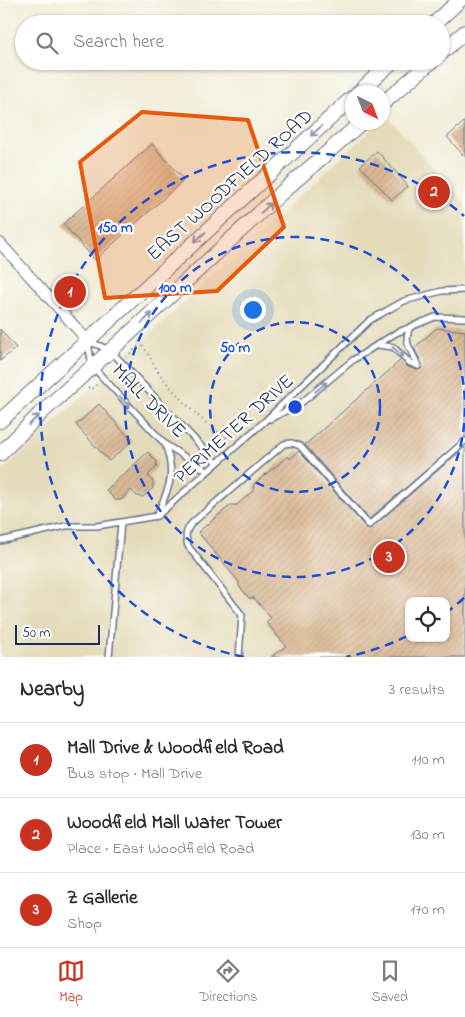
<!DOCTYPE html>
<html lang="en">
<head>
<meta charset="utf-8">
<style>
  body { margin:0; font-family:"Indie Flower",sans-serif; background:#f2f2f3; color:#2b2b33 }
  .controls { position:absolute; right:15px; bottom:15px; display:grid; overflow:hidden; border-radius:10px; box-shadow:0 1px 4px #0004 }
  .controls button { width:45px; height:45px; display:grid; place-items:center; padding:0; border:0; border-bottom:1px solid #e1e1e2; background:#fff; color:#2b2b33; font:25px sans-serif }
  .compass { position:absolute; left:345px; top:85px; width:45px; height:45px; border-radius:50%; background:#fff; box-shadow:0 1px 4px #0004; rotate:138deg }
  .scale { position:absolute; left:15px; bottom:12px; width:85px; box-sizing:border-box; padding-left:5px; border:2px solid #1b2f5e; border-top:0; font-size:14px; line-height:18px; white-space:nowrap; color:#1b2f5e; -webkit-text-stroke:4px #fdfcf7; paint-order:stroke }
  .you { position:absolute; left:252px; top:309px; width:18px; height:18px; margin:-12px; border:4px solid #fff; border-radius:50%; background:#1a73e8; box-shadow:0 0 0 8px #1a73e833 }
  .badge { display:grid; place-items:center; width:32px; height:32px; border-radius:50%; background:#c8321e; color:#fff; font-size:16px; font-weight:700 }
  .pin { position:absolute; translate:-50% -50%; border:2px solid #fff; box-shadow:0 1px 5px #0006 }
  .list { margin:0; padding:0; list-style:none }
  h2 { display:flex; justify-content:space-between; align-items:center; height:65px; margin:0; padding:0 20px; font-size:21px }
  h2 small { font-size:16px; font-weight:400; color:#7c7c81 }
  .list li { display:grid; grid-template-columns:32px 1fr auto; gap:15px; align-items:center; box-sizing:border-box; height:75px; padding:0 20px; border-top:1px solid #e1e1e2 }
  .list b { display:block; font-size:19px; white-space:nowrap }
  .list p { margin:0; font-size:16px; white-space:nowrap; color:#7c7c81 }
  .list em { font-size:16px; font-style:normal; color:#7c7c81 }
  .icon { flex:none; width:28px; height:28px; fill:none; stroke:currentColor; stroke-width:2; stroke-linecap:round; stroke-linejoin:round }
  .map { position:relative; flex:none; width:465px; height:657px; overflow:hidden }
  .search { position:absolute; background:#fff; box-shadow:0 1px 4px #0004; left:15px; right:15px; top:15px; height:55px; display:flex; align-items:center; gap:12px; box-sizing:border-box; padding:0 18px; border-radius:28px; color:#7c7c81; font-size:19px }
  .sheet { height:290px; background:#fff }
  nav { display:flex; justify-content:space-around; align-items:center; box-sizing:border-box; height:70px; border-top:1px solid #e1e1e2; background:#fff; font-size:14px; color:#7c7c81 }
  nav a { display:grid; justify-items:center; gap:2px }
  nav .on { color:#c8321e }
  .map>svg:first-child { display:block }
  .built { fill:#e4dbba; fill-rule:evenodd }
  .building { fill:url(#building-hatch); fill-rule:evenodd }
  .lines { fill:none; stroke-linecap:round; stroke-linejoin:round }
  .lane-casing { stroke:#667289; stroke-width:8 }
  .street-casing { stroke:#667289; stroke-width:12 }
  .secondary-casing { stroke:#667289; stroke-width:16 }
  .path { stroke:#667289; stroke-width:2; stroke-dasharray:1 4; stroke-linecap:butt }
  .lane { stroke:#fff; stroke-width:5 }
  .street { stroke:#fff; stroke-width:10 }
  .secondary { stroke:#fff; stroke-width:14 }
  .oneway { stroke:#8d97ae }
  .marked { fill:#e8590c; fill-opacity:0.2; stroke:#e8590c; stroke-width:4; stroke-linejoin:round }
  .ring { fill:none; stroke:#1d4ed8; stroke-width:2.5; stroke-dasharray:9 6 }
  .labels { text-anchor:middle; stroke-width:4.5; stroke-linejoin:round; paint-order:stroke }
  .street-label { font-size:20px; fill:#1b2f5e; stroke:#fdfcf7 }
  .centre { fill:#1d4ed8; stroke:#fdfcf7; stroke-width:2.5 }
  .ring-label { font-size:15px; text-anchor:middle; font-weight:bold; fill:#1d4ed8; stroke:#fdfcf7; stroke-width:4.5; stroke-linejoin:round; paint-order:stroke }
</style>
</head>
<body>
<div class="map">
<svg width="465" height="657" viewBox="0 0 465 657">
  <defs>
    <pattern id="building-hatch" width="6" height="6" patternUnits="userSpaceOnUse" patternTransform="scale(1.25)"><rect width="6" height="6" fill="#dbba95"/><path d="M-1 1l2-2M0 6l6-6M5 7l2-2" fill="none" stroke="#bba083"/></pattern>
  </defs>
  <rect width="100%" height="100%" fill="#fdfcf7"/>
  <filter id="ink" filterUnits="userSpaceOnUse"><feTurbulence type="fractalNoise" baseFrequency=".02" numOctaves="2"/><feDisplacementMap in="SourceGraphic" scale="10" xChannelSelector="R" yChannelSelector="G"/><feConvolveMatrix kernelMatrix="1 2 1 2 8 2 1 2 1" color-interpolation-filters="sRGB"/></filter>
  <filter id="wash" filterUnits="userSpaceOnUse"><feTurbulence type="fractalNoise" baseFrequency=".0096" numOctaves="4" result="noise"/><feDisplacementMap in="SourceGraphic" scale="20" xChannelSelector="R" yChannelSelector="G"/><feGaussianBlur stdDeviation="1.12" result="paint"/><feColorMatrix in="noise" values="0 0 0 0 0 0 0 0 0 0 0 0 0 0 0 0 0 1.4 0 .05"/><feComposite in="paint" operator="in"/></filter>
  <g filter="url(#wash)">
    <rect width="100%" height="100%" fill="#f2eeda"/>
    <!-- built -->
    <path class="built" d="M386,115L465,203V657H0V473L378,123L382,122L383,119ZM409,601H446V638H409Z"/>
    <g id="blocks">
      <!-- building -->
      <g class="building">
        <polygon points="465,121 465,157 447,137"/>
        <polygon points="152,144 184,180 95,260 63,224"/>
        <polygon points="377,151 408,186 392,200 360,166"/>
        <circle cx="434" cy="194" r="13"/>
        <polygon points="437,328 465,331 465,437 369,519 305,445 401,360 408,367 417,370 421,369 422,364 414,348"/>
        <polygon points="0,329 16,348 0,361"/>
        <polygon points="99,404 132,441 109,461 76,425"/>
        <path d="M465,447V657H271L286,646L266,622L271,618L254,598H249L239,586V582L198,532L231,505H237L253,491L254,484L288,456L290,459L299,451L366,528L370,529ZM409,601H446V638H409Z"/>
        <polygon points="148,452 157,462 156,468 148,475 153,482 153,488 143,497 137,496 131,490 121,500 115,500 106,490"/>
      </g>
    </g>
  </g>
  <g filter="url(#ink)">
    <use href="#blocks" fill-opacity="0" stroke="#667289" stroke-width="1"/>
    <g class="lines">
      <!-- lane casing -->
      <g class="lane-casing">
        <g id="lane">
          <path d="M410,327C402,345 413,350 418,366"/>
          <polyline points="90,342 110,350 217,463"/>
          <polyline points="88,343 92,366 105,380 165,444 207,471"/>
          <polyline points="377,345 393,347 410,363 418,366"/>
          <polyline points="270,419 301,403 353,360 396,333 435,317 465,318"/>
          <path d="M157,515C170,486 176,475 165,444"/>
          <polyline points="0,541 66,526 97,526 157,516 265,421 370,320 404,301 442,291 465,290"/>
          <polyline points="109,657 121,523"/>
          <path d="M239,657L242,615L188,546C185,536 185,531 192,523L284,444L292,443L300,446L369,525L465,441"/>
        </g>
      </g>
      <!-- street casing -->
      <g class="street-casing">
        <polyline id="street" points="0,243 87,340"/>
      </g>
      <!-- secondary casing -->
      <g class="secondary-casing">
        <g id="secondary">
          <polyline points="434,24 460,0"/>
          <polyline points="441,53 465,32"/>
          <polyline points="359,92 393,61"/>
          <polyline points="382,104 432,61"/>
          <polyline points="0,421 352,98"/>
          <polyline points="0,454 42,412 130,333 280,194 362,122"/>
        </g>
      </g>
      <!-- path -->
      <g class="path">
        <polyline points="416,24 422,18"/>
        <path d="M139,342C150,353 153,366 162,377C175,393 190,409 205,422C212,429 221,432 229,440"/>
        <polyline points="126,357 141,344"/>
        <polyline points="88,388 90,390 97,384"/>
      </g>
      <!-- lane -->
      <use href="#lane" class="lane"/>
      <!-- street -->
      <use href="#street" class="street"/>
      <!-- secondary -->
      <use href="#secondary" class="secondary"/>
    </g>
    <!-- one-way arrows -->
    <defs><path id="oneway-shaft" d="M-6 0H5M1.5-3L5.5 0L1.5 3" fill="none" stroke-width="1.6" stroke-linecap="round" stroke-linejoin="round" transform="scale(1.25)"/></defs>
    <g class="oneway">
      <use href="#oneway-shaft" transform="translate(316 131) rotate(138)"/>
      <use href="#oneway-shaft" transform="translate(266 208) rotate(-43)"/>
      <use href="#oneway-shaft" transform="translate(200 237) rotate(138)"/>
      <use href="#oneway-shaft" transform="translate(147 318) rotate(-43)"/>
      <use href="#oneway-shaft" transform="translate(398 352) rotate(41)"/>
      <use href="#oneway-shaft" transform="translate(321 387) rotate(-40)"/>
      <use href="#oneway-shaft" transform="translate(125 402) rotate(46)"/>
      <use href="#oneway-shaft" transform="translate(34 420) rotate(-45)"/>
    </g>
  </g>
  <!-- marked area -->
  <path class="marked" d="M142,112L248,120L284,227L217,291L105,298L80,162Z"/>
  <!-- distance rings -->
  <g class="ring">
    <circle cx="295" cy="407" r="85"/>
    <path d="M465 408A170 170 0 1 1 465 406"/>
    <path d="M464 598A255 255 0 0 1 447 612M407 636A255 255 0 0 1 346 657M244 657A255 255 0 1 1 464 216"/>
  </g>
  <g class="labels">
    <!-- street labels -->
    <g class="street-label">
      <text transform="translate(229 184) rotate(-42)" y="7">EAST WOODFIELD ROAD</text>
      <text transform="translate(150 400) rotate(45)" y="7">MALL DRIVE</text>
      <text transform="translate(233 428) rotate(-42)" y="7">PERIMETER DRIVE</text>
    </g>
  </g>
  <circle cx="295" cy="407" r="8" class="centre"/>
  <g class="ring-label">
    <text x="115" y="232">150 m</text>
    <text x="175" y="292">100 m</text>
    <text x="235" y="352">50 m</text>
  </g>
</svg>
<div class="controls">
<button><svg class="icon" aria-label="locate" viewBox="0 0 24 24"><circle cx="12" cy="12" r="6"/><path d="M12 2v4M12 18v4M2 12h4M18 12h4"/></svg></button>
</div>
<svg class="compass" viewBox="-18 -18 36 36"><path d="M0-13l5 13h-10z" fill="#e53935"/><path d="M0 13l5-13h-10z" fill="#7c7c81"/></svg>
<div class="scale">50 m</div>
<div class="you"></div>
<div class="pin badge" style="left:70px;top:292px">1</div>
<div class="pin badge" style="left:434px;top:192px">2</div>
<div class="pin badge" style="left:389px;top:557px">3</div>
<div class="search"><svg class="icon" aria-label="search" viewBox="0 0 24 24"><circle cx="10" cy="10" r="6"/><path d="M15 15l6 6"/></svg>Search here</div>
</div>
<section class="sheet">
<h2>Nearby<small>3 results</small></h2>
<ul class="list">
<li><span class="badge">1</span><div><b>Mall Drive &amp; Woodfield Road</b><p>Bus stop · Mall Drive</p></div><em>110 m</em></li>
<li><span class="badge">2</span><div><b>Woodfield Mall Water Tower</b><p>Place · East Woodfield Road</p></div><em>130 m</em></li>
<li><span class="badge">3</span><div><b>Z Gallerie</b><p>Shop</p></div><em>170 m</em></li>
</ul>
</section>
<nav>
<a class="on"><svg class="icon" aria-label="map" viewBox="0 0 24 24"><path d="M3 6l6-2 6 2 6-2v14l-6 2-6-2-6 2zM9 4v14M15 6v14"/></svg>Map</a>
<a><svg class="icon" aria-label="directions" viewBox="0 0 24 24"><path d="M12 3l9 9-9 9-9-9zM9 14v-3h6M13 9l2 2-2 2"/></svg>Directions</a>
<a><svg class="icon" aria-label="saved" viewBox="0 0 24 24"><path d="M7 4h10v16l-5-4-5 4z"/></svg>Saved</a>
</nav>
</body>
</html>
